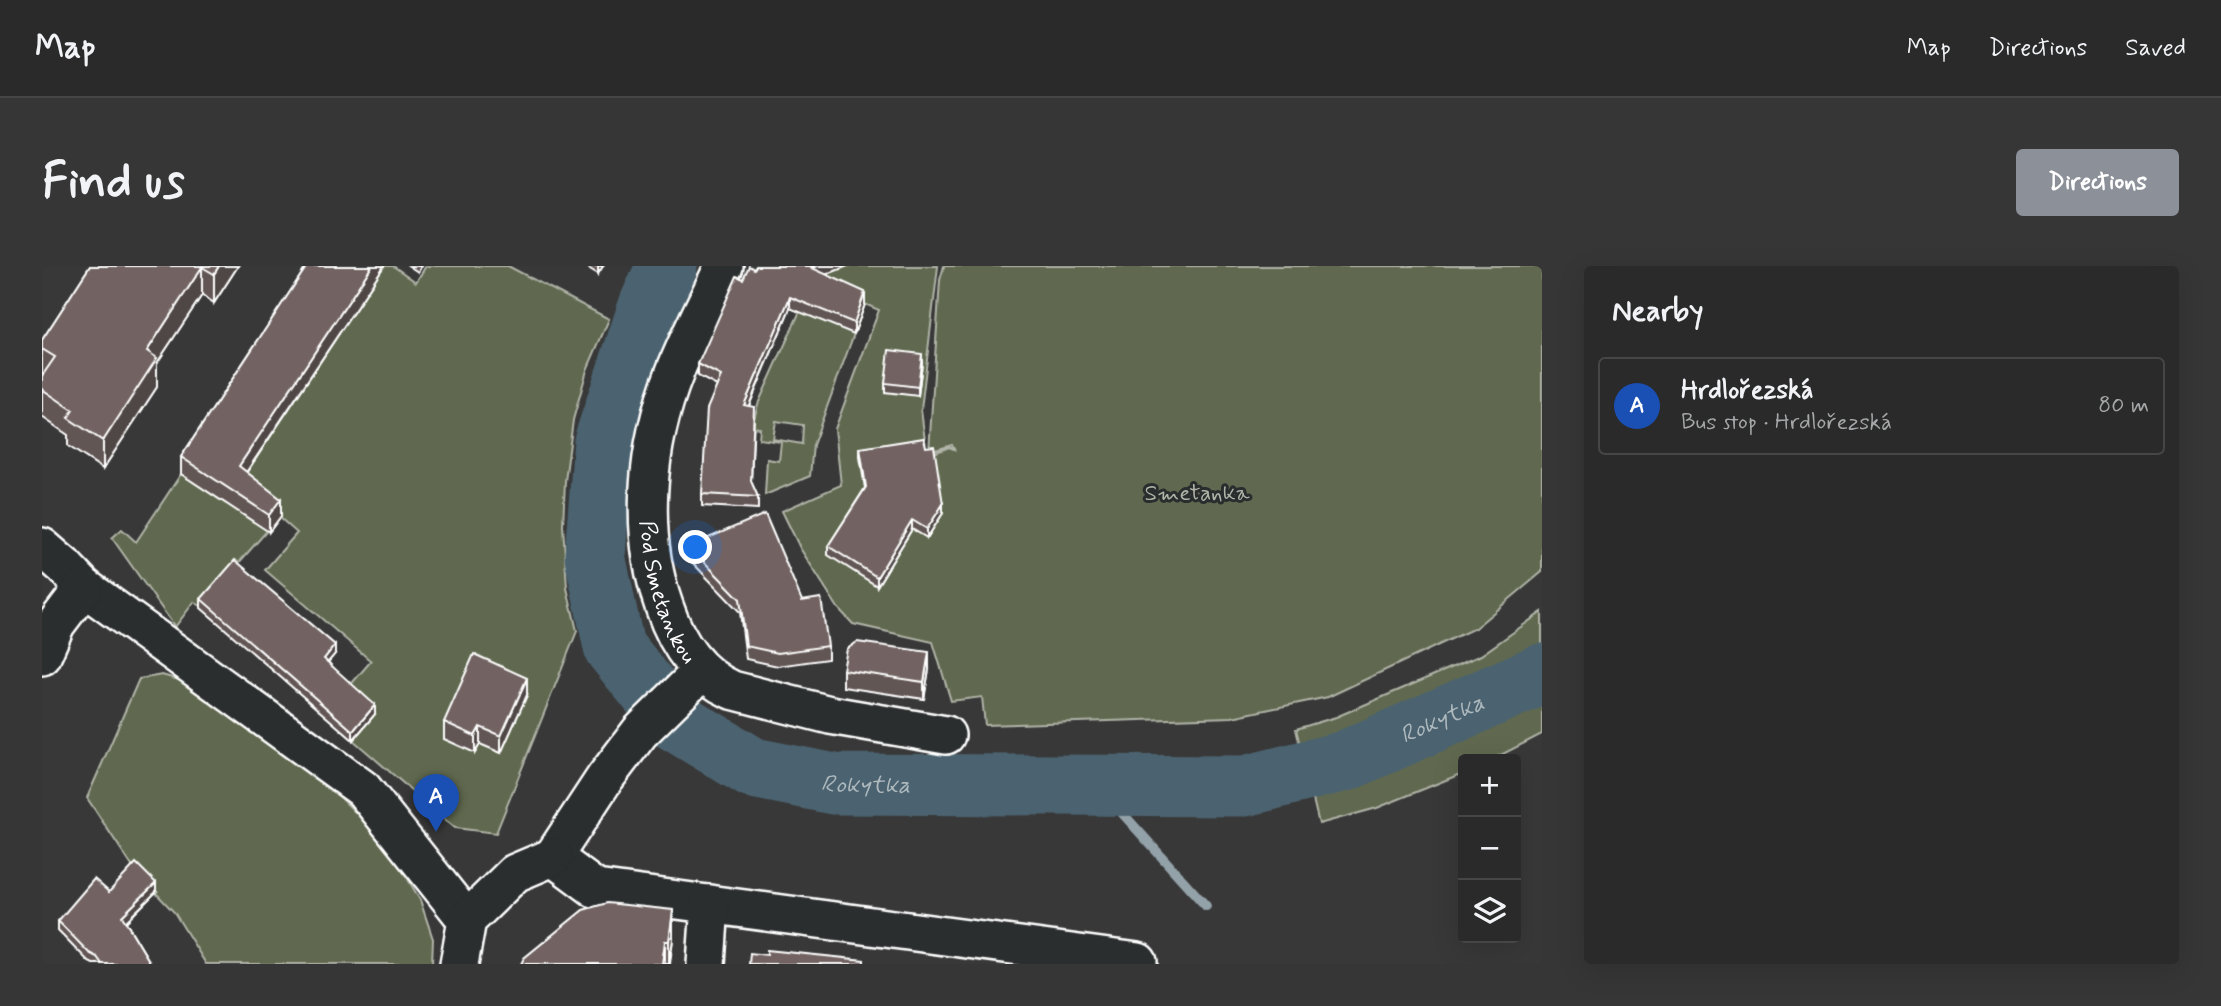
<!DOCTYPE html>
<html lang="en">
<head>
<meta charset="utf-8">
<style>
  body { margin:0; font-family:Mynerve,sans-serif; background:#363636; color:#f1f3f6 }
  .controls { position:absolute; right:21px; bottom:21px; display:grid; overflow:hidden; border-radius:7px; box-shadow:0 7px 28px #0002 }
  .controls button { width:63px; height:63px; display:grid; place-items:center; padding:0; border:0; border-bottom:2px solid #464647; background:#2a2a2a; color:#f1f3f6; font:35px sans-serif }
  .you { position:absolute; left:654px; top:282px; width:24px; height:24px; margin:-18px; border:5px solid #fff; border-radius:50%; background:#1a73e8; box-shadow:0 0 0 10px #1a73e833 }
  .badge { display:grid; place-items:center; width:46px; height:46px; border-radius:50%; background:#8c9099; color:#fff; font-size:23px; font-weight:700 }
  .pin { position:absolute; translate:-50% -58px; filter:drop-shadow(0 2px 4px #0008) }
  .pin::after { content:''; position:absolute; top:37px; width:24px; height:21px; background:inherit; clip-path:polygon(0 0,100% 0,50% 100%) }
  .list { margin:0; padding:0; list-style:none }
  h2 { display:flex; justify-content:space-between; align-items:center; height:91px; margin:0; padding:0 28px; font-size:30px }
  h2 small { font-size:23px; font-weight:400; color:#a5a7a8 }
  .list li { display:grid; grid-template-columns:46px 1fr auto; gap:21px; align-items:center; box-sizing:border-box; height:98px; margin:0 14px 14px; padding:0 14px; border:2px solid #464647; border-radius:7px }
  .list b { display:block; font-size:26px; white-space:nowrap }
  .list p { margin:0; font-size:23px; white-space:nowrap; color:#a5a7a8 }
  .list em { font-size:23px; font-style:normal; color:#a5a7a8 }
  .icon { flex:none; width:38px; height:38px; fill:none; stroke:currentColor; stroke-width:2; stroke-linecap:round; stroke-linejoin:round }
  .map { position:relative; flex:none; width:1500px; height:698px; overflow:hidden; border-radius:7px }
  header { display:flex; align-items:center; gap:42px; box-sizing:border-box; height:98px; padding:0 35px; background:#2a2a2a; border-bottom:2px solid #464647 }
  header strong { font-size:33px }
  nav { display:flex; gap:38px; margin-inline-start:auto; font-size:24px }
  .intro { display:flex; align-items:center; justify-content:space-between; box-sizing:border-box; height:168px; padding:0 42px }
  h1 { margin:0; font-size:49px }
  .button { padding:18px 32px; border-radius:7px; background:#8c9099; color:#fff; font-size:24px; font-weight:700 }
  main { display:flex; gap:42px; padding:0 42px }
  aside { flex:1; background:#2a2a2a; border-radius:7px; box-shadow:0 7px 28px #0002 }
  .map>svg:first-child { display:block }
  .green { fill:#606950; stroke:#b0b4a8; stroke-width:2; fill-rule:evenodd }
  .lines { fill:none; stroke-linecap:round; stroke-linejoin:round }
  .stream { stroke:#93a1a9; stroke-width:10 }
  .river { stroke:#4b636f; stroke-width:61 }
  .minor-casing { stroke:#fff; stroke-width:42 }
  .minor { stroke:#2a2d2e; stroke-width:37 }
  .wall { fill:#625654; stroke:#fff; stroke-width:2 }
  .shaded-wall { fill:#504645; stroke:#fff; stroke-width:2 }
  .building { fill:#726462; stroke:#fff; stroke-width:2 }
  .labels { text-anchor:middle; stroke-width:6; stroke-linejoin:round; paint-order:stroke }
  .park-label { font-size:23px; fill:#b0b4a8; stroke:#2a2d2e }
  .street-label { font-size:23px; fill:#fff; stroke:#2a2d2e }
  .water-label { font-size:24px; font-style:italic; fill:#aeb9be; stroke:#2a2d2e }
</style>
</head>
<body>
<header>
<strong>Map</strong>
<nav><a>Map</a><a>Directions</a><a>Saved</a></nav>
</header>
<div class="intro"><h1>Find us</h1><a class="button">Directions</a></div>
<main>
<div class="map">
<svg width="1500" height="698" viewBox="0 0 1500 698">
  <rect width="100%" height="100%" fill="#383838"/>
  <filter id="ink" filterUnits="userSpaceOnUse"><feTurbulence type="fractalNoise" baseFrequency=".0143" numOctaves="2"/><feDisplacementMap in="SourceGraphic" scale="14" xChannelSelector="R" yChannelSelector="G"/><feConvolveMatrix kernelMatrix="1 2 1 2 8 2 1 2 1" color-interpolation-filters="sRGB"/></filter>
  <g filter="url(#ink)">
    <!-- green -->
    <g class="green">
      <path d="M341,0H351L374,16L384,0H466L567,53L545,104L531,154L523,215L521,259L525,322L535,365L454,567L413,562L311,474L333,448L305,423L329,395L223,304L255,267L237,251L159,340L152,336L133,361L70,272L80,263L94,276L139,208L183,237ZM432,406L459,487L438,478Z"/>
      <path d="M804,0H896L879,144L885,190L907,181L912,183L910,179L887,186L898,14L902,0H1500V306L1433,362L1286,431L1190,451L943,459L940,431L909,435L891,376L811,358L796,342L758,282L740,245L799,219L793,163L837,44L823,38L771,179L768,210L723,229L725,193L737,195L739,176L717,173L718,162L710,161L716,138L772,14ZM734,155L761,159L760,178L731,173ZM892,190L901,247L885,272L870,263L835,320L824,229Z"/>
      <polygon points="1500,346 1500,468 1451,493 1421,493 1421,507 1335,542 1277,558 1254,463 1294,451 1439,389"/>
      <polygon points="120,409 164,422 287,520 347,580 378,634 391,673 390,698 164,698 132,646 94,606 45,532 97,413"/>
    </g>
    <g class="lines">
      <!-- stream -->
      <polyline class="stream" points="1055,519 1164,640"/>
      <!-- river -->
      <path class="river" id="s1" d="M625,0L607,40L562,176L553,290L572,381L630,453L711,502L792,518L1203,520L1303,495L1500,408"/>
      <!-- minor casing -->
      <g class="minor-casing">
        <g id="minor">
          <path id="s2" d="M682,0C666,35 647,70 633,106C604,179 596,266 622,340C634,376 654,408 690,424L788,449L904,469"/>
          <polyline points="0,281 22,300 42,321 321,523 425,654"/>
          <polyline points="0,390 14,358 42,321"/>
          <polyline points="511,591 554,623 1096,696"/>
          <polyline points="511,591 563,512 598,466 660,405"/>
          <polyline points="417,698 425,654 473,607 511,591"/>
          <polyline points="664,698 668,638"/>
        </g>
      </g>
      <!-- minor -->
      <use href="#minor" class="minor"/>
    </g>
    <!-- wall -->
    <g class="wall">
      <polygon points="48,0 196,0 172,37 160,29 115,97 115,121 61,203 26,180 26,169 0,151 0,74"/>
      <polygon points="265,0 342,0 205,206 239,250 227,266 139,208 139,191"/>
      <polygon points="367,0 379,0 376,6"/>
      <polygon points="543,0 561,0 556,8"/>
      <polygon points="784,9 823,38 812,68 748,42 707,140 712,152 709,216 716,231 716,243 660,240 660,228 675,120 656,110 656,98 701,13"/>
      <polygon points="880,97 876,130 843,126 843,117"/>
      <polygon points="884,181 901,247 885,272 870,263 835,320 786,289 786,280 823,222 818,191 818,182"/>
      <polygon points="647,280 760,335 786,380 786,393 736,400 704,393 698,346 647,293"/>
      <polygon points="159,333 293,388 286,396 333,448 311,474 159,342"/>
      <polygon points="887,403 882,433 801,421 801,404"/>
      <polygon points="485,429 459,487 438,478 433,487 402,473 402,456"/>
      <polygon points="67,626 114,626 84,656 109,698 51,698 47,696 16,664 16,655"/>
      <polygon points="631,673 628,698 479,698"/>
    </g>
    <!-- shaded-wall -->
    <g class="shaded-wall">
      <polygon points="177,0 196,0 172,37 172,8"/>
      <polygon points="330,0 342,0 197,217 197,200"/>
      <polygon points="556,0 561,0 556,8"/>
      <polygon points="776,0 806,0 770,14 770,2"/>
      <polygon points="160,1 160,29 115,97 115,121 61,203 61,175 105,85"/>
      <polygon points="823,26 823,38 812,68 812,57"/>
      <polygon points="748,31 748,42 702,151 702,139"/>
      <polygon points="880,88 880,97 876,130 876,121"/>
      <polygon points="239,233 239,250 227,266 227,249"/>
      <polygon points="901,238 901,247 885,272 885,263"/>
      <polygon points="870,254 870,263 835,320 835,311"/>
      <polygon points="293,379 293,388 282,401 282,393"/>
      <polygon points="887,386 887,403 882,433 882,416"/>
      <polygon points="485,412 485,429 459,487 459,470"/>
      <polygon points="333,439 333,448 311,474 311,465"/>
      <polygon points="438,461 438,478 433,487 433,470"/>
      <polygon points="114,617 114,626 80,659 80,650"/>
      <polygon points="631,644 631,673 627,698 627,675"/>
      <polygon points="623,675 623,698 620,698"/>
    </g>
    <!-- building -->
    <g class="building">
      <polygon points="48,0 177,0 172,8 160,1 105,85 115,92 61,175 26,152 31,144 0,123 0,110 13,91 0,83 0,74"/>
      <polygon points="265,0 330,0 197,200 239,233 227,249 139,191"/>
      <polygon points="707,0 712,3 714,0 776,0 770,2 823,26 812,57 748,31 702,139 712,141 709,215 716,231 660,228 665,143 679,110 656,98 695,10 701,13"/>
      <polygon points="847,84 880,88 876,121 843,117"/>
      <polygon points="882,172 884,181 892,180 901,238 885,263 870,254 835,311 786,280 824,221 818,182"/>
      <polygon points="723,248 760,335 779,332 786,380 736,387 704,380 698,333 647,280"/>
      <polygon points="193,294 293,379 282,393 333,439 311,465 159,333"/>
      <polygon points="815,376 887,386 882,416 801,404 805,383"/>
      <polygon points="432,388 485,412 459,470 438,461 433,470 402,456"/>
      <polygon points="94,597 114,617 80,650 109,698 60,698 55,691 47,687 16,655 52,613 67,626"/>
      <polygon points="565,637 631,644 627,675 623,675 620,698 479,698 482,692 541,644"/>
      <polygon points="725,684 822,694 822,698 707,698 708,687 725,689"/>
    </g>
  </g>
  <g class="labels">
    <!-- park labels -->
    <g class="park-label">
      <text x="1155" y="234">Smetanka</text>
    </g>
    <!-- street labels -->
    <g class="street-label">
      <text dy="8" stroke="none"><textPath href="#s2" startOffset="343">Pod Smetankou</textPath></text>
    </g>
    <!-- water labels -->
    <g class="water-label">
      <text dy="8" stroke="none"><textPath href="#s1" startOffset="1284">Rokytka</textPath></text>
      <text dy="8" stroke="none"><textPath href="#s1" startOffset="696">Rokytka</textPath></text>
    </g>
  </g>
</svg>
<div class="controls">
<button>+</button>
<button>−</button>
<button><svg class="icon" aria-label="layers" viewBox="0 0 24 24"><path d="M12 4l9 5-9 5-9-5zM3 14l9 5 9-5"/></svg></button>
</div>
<div class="you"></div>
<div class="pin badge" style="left:394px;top:566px;background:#1a4fb4">A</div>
</div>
<aside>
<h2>Nearby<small></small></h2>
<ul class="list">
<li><span class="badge" style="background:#1a4fb4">A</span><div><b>Hrdlořezská</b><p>Bus stop · Hrdlořezská</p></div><em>80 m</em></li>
</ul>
</aside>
</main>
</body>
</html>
